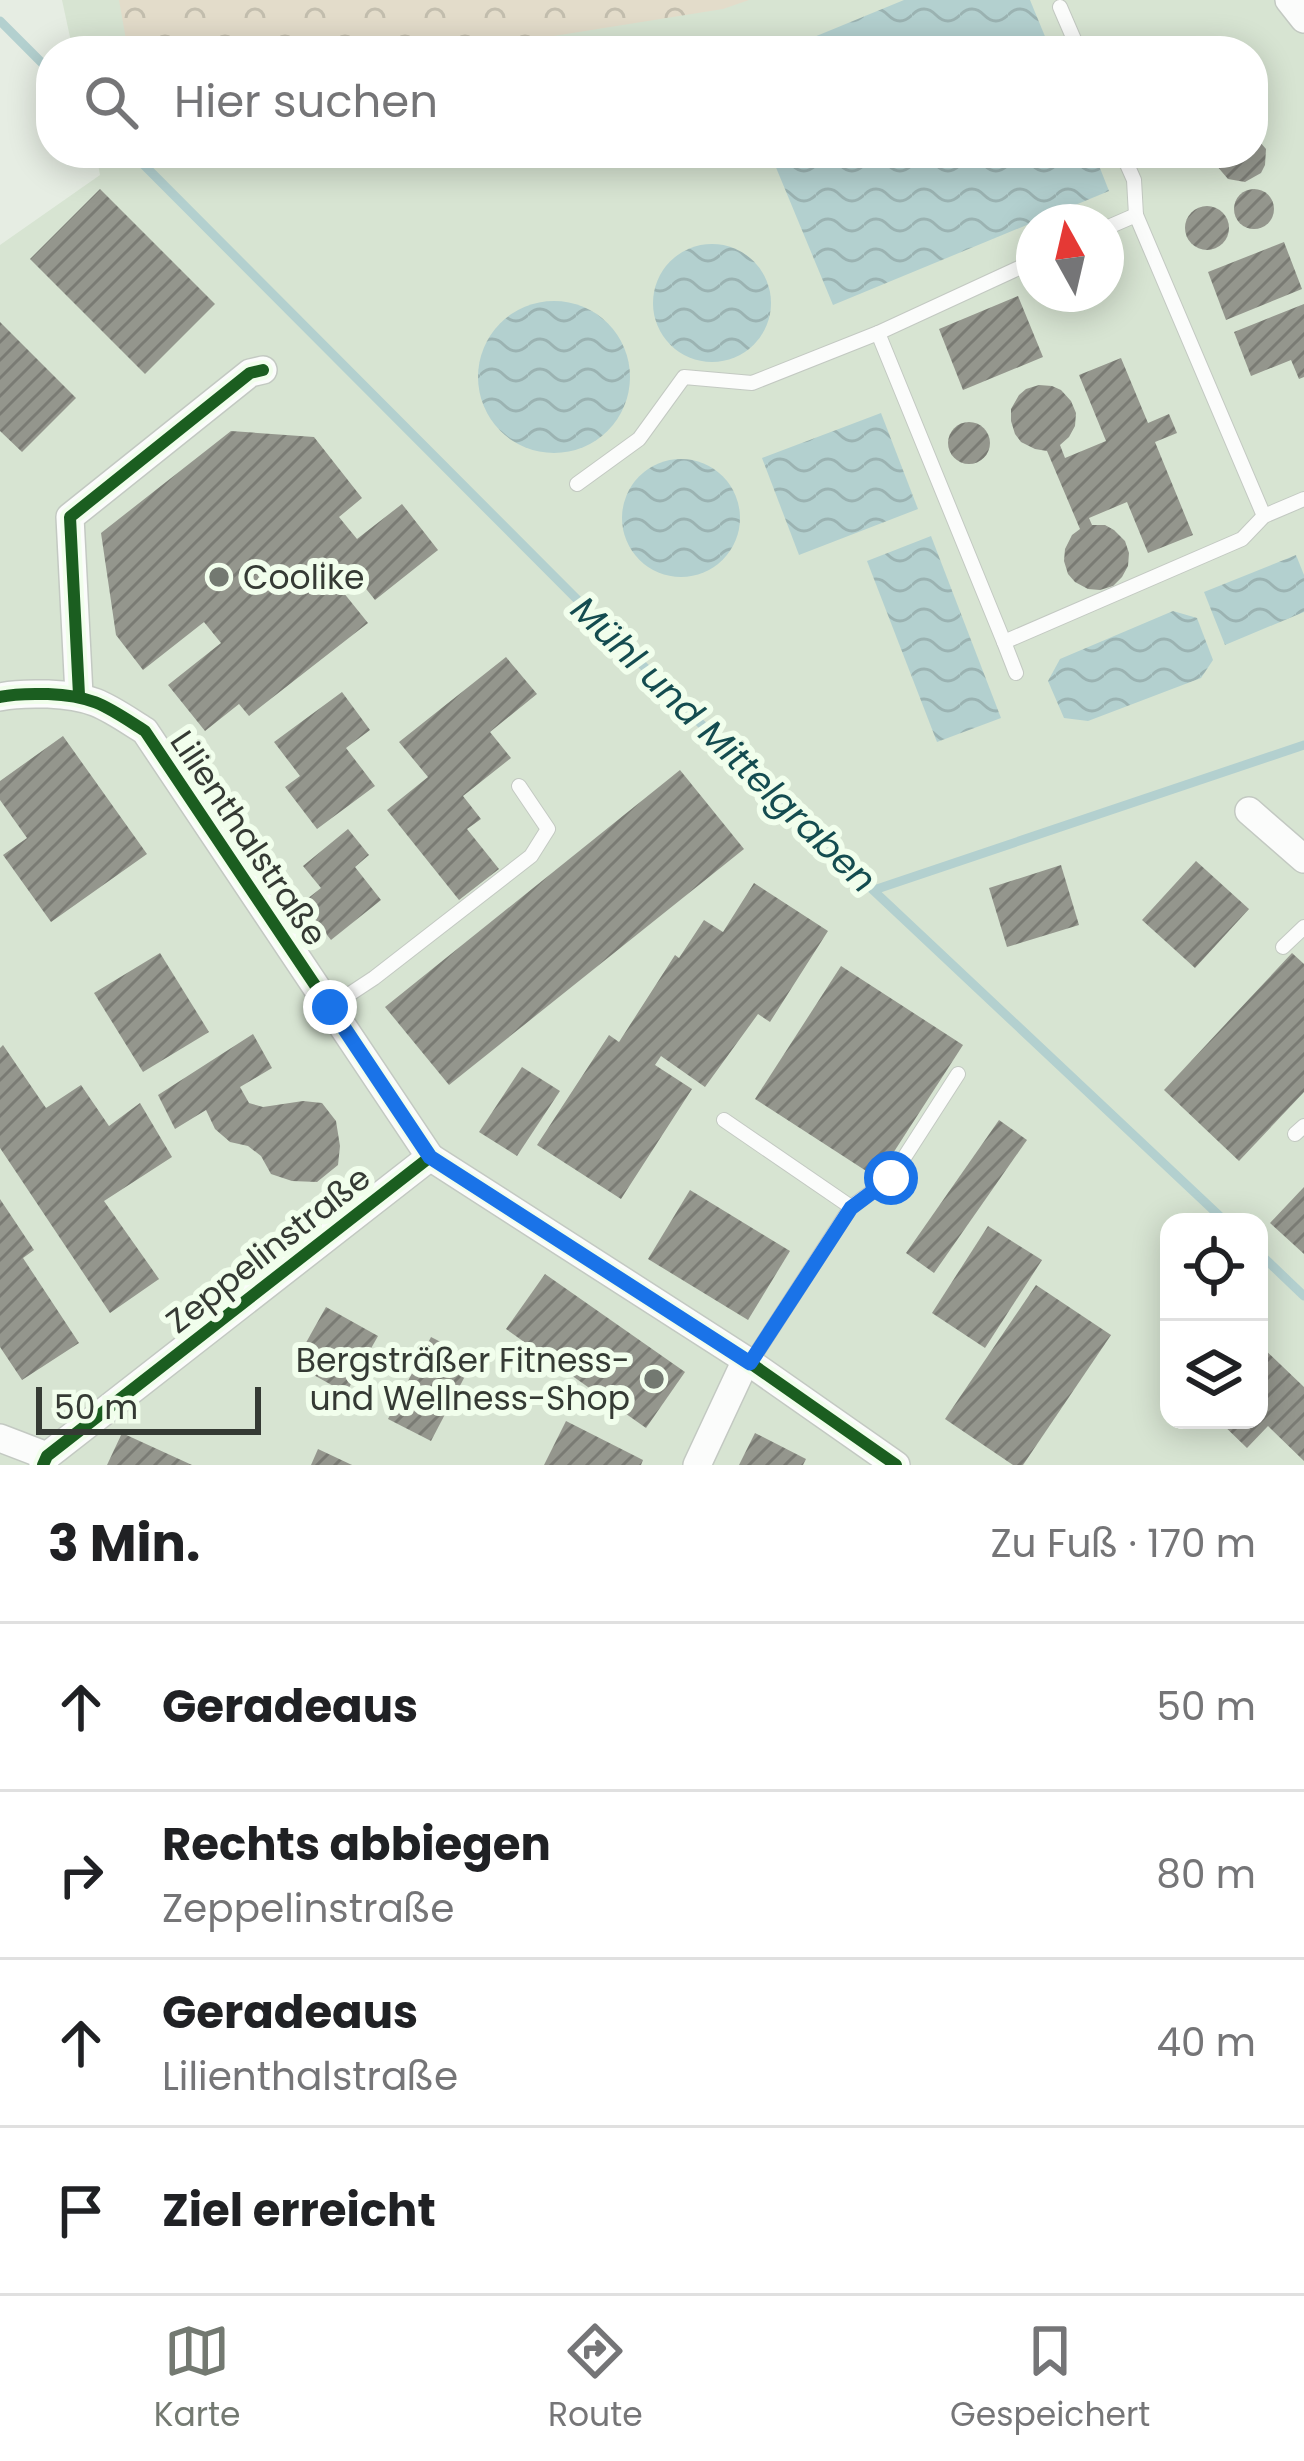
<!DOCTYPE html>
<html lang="de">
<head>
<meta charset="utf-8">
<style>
  body { margin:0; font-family:Poppins,sans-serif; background:#f6f6f6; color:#202124 }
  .controls { position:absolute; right:36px; bottom:36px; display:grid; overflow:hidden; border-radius:24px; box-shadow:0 6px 30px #0003 }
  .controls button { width:108px; height:108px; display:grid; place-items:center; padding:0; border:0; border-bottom:3px solid #e0e0e0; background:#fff; color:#202124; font:60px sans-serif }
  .compass { position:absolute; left:1016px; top:204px; width:108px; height:108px; border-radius:50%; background:#fff; box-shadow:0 6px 30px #0003; rotate:352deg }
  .scale { position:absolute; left:36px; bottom:30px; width:225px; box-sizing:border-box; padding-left:12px; border:6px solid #353a34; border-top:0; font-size:33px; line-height:42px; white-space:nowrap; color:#353a34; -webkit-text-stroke:9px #f1feec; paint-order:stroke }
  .stop { position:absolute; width:36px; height:36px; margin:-27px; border:9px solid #1a73e8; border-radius:50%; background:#fff }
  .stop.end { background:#1a73e8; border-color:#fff; box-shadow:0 3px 12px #0008 }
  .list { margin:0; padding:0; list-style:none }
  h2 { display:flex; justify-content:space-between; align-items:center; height:156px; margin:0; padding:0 48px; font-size:51px }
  h2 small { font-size:39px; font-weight:400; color:#757577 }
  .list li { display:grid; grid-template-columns:78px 1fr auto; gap:36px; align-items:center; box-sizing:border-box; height:168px; padding:0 48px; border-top:3px solid #e0e0e0 }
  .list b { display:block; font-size:45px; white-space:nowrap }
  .list p { margin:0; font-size:39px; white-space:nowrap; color:#757577 }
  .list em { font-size:39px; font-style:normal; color:#757577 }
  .icon { flex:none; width:66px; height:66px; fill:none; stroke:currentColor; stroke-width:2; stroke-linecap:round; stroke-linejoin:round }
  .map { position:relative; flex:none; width:1304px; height:1465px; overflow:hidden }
  .search { position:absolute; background:#fff; box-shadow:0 6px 30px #0003; left:36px; right:36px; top:36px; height:132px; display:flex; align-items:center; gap:30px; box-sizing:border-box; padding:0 42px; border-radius:48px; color:#757577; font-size:45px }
  .sheet { height:828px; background:#fff }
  nav { display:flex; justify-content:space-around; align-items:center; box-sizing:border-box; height:168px; border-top:3px solid #e0e0e0; background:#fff; font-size:33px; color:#757577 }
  nav a { display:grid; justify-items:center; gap:6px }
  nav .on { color:#737971 }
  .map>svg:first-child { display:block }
  .built { fill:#d7e4d2; fill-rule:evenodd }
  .forest { fill:url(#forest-crowns) }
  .water { fill:url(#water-waves) }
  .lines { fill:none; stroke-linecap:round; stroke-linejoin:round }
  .stream { stroke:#b3d0cf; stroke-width:9 }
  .building { fill:url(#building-hatch) }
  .service-casing { stroke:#c3c9c2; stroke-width:16 }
  .minor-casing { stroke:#c3c9c2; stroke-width:30 }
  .service { stroke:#fbfcfb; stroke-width:14 }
  .minor { stroke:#fbfcfb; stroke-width:27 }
  .cycleway-casing { stroke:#f1feec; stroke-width:20 }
  .cycleway { stroke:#1b5e20; stroke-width:12 }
  .route { stroke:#1a73e8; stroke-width:15 }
  .poi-dot { fill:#737971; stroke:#f1feec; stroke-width:4.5 }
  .labels { text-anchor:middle; stroke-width:12; stroke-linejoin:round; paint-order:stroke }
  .poi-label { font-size:33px; fill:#353a34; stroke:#f1feec; text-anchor:start }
  .street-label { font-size:33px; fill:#353a34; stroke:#f1feec }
  .water-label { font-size:36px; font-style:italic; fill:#144c50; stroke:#f1feec }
</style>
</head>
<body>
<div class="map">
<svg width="1304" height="1465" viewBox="0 0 1304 1465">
  <defs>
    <pattern id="forest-crowns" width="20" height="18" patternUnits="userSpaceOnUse" patternTransform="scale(3)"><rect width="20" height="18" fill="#e3dcca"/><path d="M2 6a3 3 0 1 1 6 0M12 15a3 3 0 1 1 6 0" fill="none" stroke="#c3beae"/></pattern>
    <pattern id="water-waves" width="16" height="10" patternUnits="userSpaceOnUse" patternTransform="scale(3)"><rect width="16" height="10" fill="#b3d0cf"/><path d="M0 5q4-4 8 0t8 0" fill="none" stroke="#9bb3b2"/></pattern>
    <pattern id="building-hatch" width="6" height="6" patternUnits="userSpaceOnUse" patternTransform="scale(3)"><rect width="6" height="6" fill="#94968d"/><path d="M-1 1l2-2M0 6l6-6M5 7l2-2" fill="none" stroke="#7a7b74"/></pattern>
  </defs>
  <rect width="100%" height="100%" fill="#e6ede3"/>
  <!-- built -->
  <path class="built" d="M62,0H1304V1465H0V245L100,175L96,153H1253V51H73ZM1034,222H1106V294H1034ZM1169,1222H1259V1420H1169Z"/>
  <!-- forest -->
  <polygon class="forest" points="119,0 749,0 723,9 510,43 507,51 372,51 367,44 355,51 128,51"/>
  <!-- water -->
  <g class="water">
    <polygon points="904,0 1030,0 1051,51 780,51"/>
    <polygon points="770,153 1094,153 1109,191 833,305"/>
    <circle cx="712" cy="303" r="59"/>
    <circle cx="554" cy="377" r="76"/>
    <polygon points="881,413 918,509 799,555 762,458"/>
    <circle cx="681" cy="518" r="59"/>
    <polygon points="931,536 1001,718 937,742 867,561"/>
    <polygon points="1296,555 1304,575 1304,612 1225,645 1204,592"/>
    <polygon points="1173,611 1197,618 1213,660 1201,678 1088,721 1064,718 1048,681 1060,659"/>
  </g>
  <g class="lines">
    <!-- stream -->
    <g class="stream">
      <polyline points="0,21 51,72"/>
      <polyline points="132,153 774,797 1226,1222"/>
      <polyline points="874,890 1304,745"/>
      <polyline points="1259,1253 1304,1296"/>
    </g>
  </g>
  <!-- building -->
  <g class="building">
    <polygon points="1253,134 1266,149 1265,165 1261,173 1245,182 1228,179 1216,165 1215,153 1253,153"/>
    <circle cx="1254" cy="209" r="20"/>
    <polygon points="100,189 215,304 145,374 30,259"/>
    <circle cx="1207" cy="228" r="22"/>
    <polygon points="1284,242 1302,289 1226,320 1208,272"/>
    <polygon points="1018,296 1043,357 963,390 939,329"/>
    <polygon points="1304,304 1304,377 1299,379 1291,360 1251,376 1234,332"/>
    <polygon points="0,322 76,398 22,452 0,431"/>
    <polygon points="1121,358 1148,423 1169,414 1177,433 1155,442 1193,535 1148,553 1127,502 1089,518 1092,525 1105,525 1114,530 1125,541 1129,553 1128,566 1122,577 1113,586 1100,590 1088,589 1075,582 1068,574 1064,561 1065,549 1072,535 1080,529 1047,451 1035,449 1021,442 1015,434 1011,421 1011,409 1019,395 1026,389 1039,385 1052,386 1061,390 1071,401 1076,413 1075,426 1069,437 1060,445 1065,458 1106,441 1079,375"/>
    <circle cx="969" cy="443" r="21"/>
    <polygon points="231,431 314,437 362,498 339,517 357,539 402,504 438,550 375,600 355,575 339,587 368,623 249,716 239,704 205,731 168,685 221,643 204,622 143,670 116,635 101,533"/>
    <polygon points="506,657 537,694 490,732 511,758 463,796 481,819 467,829 499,869 459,900 387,810 428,777 399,742"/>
    <polygon points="342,692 370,730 346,748 375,786 317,829 285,787 300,776 274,742"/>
    <polygon points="63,736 147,854 51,922 3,855 27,838 0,800 0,781"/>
    <polygon points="680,770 744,849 449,1085 385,1007"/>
    <polygon points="348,829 369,855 355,867 381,900 331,940 302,903 321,888 303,866"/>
    <polygon points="1196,861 1249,909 1195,968 1142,920"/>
    <polygon points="1061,865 1079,925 1007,947 989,888"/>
    <polygon points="754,883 828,931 770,1022 758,1014 705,1087 661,1056 655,1065 692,1089 621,1199 537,1145 609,1035 619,1042 675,955 679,958 704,920 723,932"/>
    <polygon points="160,953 209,1032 143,1072 94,993"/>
    <polygon points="1292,953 1304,964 1304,1092 1239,1161 1164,1090"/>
    <polygon points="841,966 963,1045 877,1178 755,1099"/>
    <polygon points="253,1034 272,1068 240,1087 249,1103 263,1107 303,1101 322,1103 336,1121 340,1146 338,1165 317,1182 292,1181 271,1174 261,1156 248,1146 230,1142 215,1129 206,1110 175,1129 158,1095"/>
    <polygon points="3,1045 46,1108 81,1085 109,1126 140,1103 172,1157 104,1201 159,1279 110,1313 0,1148 0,1048"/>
    <polygon points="522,1067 560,1091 517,1156 479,1132"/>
    <polygon points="999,1120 1027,1140 934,1273 906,1253"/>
    <polygon points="1304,1187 1304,1254 1270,1223"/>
    <polygon points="690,1190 790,1251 748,1320 648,1259"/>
    <polygon points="0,1199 34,1250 23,1258 79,1343 22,1380 0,1347"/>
    <polygon points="988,1226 1042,1260 985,1348 932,1313"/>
    <polygon points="545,1274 685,1372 646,1428 506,1329"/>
    <polygon points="1036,1285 1111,1335 1023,1465 1013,1465 945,1419"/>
    <polygon points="326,1307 378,1336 346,1393 294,1364"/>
    <polygon points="431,1337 474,1359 431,1441 388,1419"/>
    <polygon points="1259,1344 1304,1387 1304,1461 1268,1426 1247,1448 1218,1420 1259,1420"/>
    <polygon points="566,1421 643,1460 641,1465 544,1465"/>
    <polygon points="122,1433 192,1465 107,1465"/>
    <polygon points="755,1433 806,1459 803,1465 739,1465"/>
    <polygon points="318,1449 352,1465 311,1465"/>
  </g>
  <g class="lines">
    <!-- service casing -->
    <g class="service-casing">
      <g id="service">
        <polyline points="1060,7 1079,51"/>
        <polyline points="1122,153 1134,180 1136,215"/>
        <polyline points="1106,228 1136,215 1264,516"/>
        <polyline points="1034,261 878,333 1004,642 1242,539 1264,516 1304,499"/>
        <polyline points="577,484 639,439 684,377 752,383 878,333"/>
        <polyline points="1004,642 1016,673"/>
        <polyline points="1283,947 1304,927"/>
        <polyline points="330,1007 374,978 531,856 548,829 519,786"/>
        <polyline points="724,1120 851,1207"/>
        <polyline points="1295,1134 1304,1126"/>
        <polyline points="750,1363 851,1207 891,1178 958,1074"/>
      </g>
    </g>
    <!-- minor casing -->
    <g class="minor-casing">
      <g id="minor">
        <polyline points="1289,0 1304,19"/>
        <polyline points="79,695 70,517 250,373 263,370"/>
        <path d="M0,697C16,693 31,694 48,694C95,696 107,707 145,731L430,1157"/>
        <polyline points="1249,811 1304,859"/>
        <polyline points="0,1438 47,1456"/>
        <polyline points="43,1465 47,1456 430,1157 746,1360 896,1465"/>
        <polyline points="697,1465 746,1360"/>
      </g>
    </g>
    <!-- service -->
    <use href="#service" class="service"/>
    <!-- minor -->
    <use href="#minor" class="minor"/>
    <!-- cycleway casing -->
    <g class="cycleway-casing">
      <g id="cycleway">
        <polyline points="79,695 70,517 250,373 263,370"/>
        <path d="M0,697C16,693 31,694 48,694C95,696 107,707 145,731L430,1157"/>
        <polyline points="43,1465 47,1456 430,1157 746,1360 896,1465"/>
      </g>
    </g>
    <!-- cycleway -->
    <use href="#cycleway" class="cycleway"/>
  </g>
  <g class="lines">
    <!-- route -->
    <polyline class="route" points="330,1007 430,1157 750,1363 851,1208 891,1178"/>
  </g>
  <!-- markers -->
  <g class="poi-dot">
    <circle cx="219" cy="577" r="12"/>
    <circle cx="654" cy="1379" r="12"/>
  </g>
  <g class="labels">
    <!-- poi labels -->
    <g class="poi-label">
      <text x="243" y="589">Coolike</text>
      <text x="630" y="1372" text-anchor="end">Bergsträßer Fitness-<tspan x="630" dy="38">und Wellness-Shop</tspan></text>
    </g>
    <!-- street labels -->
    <g class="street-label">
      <text transform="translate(249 838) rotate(56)" y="12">Lilienthalstraße</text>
      <text transform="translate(268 1249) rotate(-38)" y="12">Zeppelinstraße</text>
    </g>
    <!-- water labels -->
    <g class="water-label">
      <text transform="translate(724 744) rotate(44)" y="13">Mühl und Mittelgraben</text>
    </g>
  </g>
</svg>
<div class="controls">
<button><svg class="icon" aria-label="locate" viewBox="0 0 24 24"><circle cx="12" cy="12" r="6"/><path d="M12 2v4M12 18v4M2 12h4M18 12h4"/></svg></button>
<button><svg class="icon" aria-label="layers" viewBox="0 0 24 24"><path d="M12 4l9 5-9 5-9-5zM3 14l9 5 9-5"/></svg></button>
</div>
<svg class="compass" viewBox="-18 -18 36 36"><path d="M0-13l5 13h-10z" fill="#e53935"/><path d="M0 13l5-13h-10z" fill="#757577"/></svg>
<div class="scale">50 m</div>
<div class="stop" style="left:891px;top:1178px"></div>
<div class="stop end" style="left:330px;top:1007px"></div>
<div class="search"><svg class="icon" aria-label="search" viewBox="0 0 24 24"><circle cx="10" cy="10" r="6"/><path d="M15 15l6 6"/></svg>Hier suchen</div>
</div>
<section class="sheet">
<h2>3 Min.<small>Zu Fuß · 170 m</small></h2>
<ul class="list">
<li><svg class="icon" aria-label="ahead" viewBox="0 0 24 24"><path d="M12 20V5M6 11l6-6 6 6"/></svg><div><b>Geradeaus</b></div><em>50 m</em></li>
<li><svg class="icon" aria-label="right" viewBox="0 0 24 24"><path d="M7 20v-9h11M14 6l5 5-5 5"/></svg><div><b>Rechts abbiegen</b><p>Zeppelinstraße</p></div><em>80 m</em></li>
<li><svg class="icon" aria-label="ahead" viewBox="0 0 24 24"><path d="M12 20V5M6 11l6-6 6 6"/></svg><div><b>Geradeaus</b><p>Lilienthalstraße</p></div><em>40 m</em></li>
<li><svg class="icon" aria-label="arrive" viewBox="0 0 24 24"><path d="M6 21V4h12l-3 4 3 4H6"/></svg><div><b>Ziel erreicht</b></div></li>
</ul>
</section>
<nav>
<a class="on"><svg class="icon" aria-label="map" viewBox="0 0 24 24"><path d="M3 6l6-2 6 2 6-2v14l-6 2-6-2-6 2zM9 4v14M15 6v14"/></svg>Karte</a>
<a><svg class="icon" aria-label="directions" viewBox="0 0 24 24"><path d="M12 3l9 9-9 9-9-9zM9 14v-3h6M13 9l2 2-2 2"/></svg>Route</a>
<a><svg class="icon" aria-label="saved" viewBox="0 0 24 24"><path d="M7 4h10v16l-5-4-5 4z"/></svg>Gespeichert</a>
</nav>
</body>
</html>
